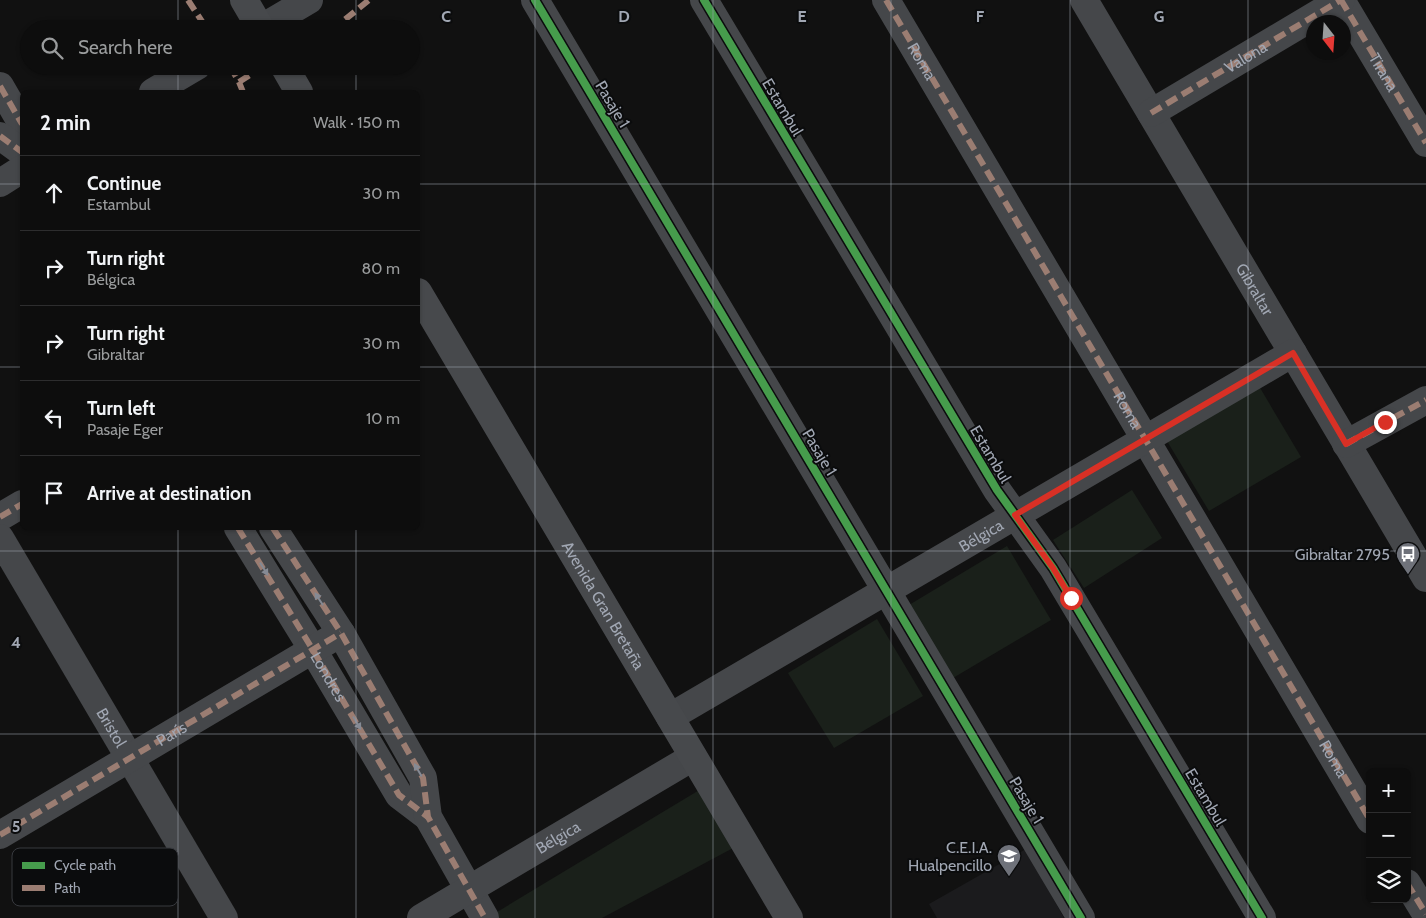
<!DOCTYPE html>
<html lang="en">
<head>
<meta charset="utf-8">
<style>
  body { margin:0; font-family:Cabin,sans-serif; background:#161616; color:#f1f3f6 }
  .controls { position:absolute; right:15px; bottom:15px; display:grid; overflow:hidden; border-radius:8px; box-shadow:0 1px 4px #0004 }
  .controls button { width:45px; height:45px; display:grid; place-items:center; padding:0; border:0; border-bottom:1px solid #2d2d2e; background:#0d0d0d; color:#f1f3f6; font:25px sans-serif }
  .compass { position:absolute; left:1306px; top:15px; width:45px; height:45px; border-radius:50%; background:#0d0d0d; box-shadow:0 1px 4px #0004; rotate:163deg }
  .stop { position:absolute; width:15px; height:15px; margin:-11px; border:4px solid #d93025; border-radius:50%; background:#fff }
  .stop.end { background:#d93025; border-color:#fff; box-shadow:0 1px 5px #0008 }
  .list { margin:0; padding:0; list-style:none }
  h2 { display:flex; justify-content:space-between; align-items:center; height:65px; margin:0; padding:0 20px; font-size:21px }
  h2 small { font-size:16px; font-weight:400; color:#9a9c9d }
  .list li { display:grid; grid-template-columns:32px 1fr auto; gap:15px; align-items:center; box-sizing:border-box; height:75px; padding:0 20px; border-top:1px solid #2d2d2e }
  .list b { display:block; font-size:19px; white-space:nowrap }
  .list p { margin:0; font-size:16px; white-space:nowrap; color:#9a9c9d }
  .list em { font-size:16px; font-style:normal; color:#9a9c9d }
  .icon { flex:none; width:28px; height:28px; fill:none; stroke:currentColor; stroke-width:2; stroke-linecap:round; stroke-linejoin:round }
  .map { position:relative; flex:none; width:1426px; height:918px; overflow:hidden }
  .search { position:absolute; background:#0d0d0d; box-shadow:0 1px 4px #0004; left:20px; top:20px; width:400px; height:55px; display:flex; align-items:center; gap:12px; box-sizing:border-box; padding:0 18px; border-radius:28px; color:#9a9c9d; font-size:19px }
  .panel { position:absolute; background:#0d0d0d; box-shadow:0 1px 4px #0004; left:20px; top:90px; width:400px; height:440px; border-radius:8px }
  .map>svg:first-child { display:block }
  .built { fill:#1b1b1d }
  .green { fill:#1a201a }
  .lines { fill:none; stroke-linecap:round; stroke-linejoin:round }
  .minor { stroke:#45474a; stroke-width:28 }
  .major { stroke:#47494c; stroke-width:28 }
  .quiet { stroke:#9b7d72; stroke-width:6; stroke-dasharray:12 6; stroke-linecap:butt }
  .cycleway-casing { stroke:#0b0c0d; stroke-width:11 }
  .cycleway { stroke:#469c4c; stroke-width:8 }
  .oneway { fill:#858a94 }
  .route { stroke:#d93025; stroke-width:6 }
  .grid { fill:none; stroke:#a1a7b3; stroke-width:1; stroke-opacity:0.55 }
  .labels { text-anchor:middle; stroke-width:4; stroke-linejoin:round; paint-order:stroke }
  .street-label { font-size:16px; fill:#a1a7b3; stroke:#0b0c0d }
  .poi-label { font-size:16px; fill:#a1a7b3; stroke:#0b0c0d; text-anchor:end }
  .key { fill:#0b0c0d; stroke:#383a3f; stroke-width:1 }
  .key-label { font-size:14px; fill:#a1a7b3 }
  .grid-label { font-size:16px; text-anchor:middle; font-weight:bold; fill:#a1a7b3; stroke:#0b0c0d; stroke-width:4; stroke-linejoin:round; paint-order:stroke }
</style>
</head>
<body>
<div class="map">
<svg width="1426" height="918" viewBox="0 0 1426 918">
  <rect width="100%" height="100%" fill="#111"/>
  <!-- built -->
  <polygon class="built" points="1026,849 1064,918 937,918 929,904"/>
  <!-- green -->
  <g class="green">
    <polygon points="1256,381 1301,457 1209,511 1164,436"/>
    <polygon points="1132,490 1162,538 1084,588 1053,540"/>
    <polygon points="1007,546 1051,620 953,678 909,605"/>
    <polygon points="877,619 923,696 834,748 788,673"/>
    <polygon points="701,789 735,847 602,918 487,918"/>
  </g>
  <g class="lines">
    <!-- minor -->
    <g class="minor">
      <polyline points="535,0 1081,918"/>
      <polyline points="704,0 997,490 1053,568 1262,918"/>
      <polyline points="886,0 1370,820"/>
      <path id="s1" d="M1084,0L1426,578"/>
      <polyline points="1341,0 1426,143"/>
      <polyline points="260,29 309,0"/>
      <polyline points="0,86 22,124"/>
      <polyline points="153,92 197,66"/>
      <polyline points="1151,113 1341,0"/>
      <polyline points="0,136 22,152"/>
      <polyline points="0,183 22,169"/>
      <polyline points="1346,444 1426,400"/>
      <polyline points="0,517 22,504"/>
      <path id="s2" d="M238,528L313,650L399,795L428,817"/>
      <polyline points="273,528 341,633 423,778 428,817 485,918"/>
      <path id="s3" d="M0,538L224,918"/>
      <path id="s4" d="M670,717L1293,353"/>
      <path id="s5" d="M0,835L341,633"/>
      <polyline points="1407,883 1426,914"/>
      <path id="s6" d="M421,918L693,757"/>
    </g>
    <!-- major -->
    <g class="major">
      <polyline points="244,0 261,29"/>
      <polyline points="284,66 299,92"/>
      <path id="s7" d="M418,292L789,918"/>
    </g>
    <!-- quiet -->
    <g class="quiet">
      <polyline points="188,0 207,29"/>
      <path id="s8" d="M886,0L1370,820"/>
      <path id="s9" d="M1341,0L1426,143"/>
      <polyline points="330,29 342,22 369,0"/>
      <polyline points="230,66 239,82 243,92"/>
      <polyline points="239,82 264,66"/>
      <polyline points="0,86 22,124"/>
      <path id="s10" d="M1151,113L1341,0"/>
      <polyline points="0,136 22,152"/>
      <polyline points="1346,444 1426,400"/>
      <polyline points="0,517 22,504"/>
      <polyline points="238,528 313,650 399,795 428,817"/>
      <polyline points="273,528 341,633 423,778 428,817 485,918"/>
      <polyline points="0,835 341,633"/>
      <polyline points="1407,883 1426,914"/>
    </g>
    <!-- cycleway casing -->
    <g class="cycleway-casing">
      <g id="cycleway">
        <polyline points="535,0 1081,918"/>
        <polyline points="704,0 997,490 1053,568 1262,918"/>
      </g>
    </g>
    <!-- cycleway -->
    <use href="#cycleway" class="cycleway"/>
  </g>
  <!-- one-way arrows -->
  <defs><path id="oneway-solid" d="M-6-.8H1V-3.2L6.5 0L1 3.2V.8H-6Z" transform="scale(1.25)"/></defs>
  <g class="oneway">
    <use href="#oneway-solid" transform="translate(264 569) rotate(58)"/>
    <use href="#oneway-solid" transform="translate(319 599) rotate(-123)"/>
    <use href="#oneway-solid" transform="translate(357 723) rotate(59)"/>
    <use href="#oneway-solid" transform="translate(418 770) rotate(-120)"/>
  </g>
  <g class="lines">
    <!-- route -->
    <polyline class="route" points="1071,598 1053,568 1015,515 1293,353 1346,444 1385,422"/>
  </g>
  <!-- grid -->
  <path class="grid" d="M178,0V29M356,0V29M535,0V918M713,0V918M891,0V918M1070,0V918M1248,0V918M178,66V92M356,66V92M0,184H22M418,184H1426M0,367H22M418,367H1426M178,528V918M356,528V918M0,551H1426M0,734H1426"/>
  <!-- icons -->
  <defs>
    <g id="bus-pin" transform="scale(1.25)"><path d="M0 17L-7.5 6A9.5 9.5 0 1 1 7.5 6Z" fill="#6f727a" stroke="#0b0c0d"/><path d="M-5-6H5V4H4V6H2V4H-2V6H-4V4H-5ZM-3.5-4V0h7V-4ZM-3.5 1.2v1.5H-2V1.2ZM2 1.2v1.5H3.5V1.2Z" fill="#fff"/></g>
    <g id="school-pin" transform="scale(1.25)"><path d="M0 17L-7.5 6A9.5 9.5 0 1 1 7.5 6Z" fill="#6f727a" stroke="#0b0c0d"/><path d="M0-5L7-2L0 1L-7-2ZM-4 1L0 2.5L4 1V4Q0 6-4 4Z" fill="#fff"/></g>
  </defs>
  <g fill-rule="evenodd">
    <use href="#bus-pin" x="1408" y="554"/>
    <use href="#school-pin" x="1009" y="856"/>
  </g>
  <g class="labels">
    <!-- street labels -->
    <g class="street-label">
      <text dy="6" stroke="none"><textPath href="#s10" startOffset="110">Valona</textPath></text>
      <text dy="6" stroke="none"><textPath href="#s8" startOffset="71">Roma</textPath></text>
      <text dy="6" stroke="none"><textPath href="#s9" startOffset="84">Tirana</textPath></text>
      <text transform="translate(613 104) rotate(59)" y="6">Pasaje 1</text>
      <text transform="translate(783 107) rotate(59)" y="6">Estambul</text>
      <text dy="6" stroke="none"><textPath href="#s1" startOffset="336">Gibraltar</textPath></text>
      <text dy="6" stroke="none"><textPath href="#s8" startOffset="476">Roma</textPath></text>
      <text transform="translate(820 452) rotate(59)" y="6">Pasaje 1</text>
      <text transform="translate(991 454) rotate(59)" y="6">Estambul</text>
      <text dy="6" stroke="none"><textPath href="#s4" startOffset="360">Bélgica</textPath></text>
      <text dy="6" stroke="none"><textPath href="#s7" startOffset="364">Avenida Gran Bretaña</textPath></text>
      <text dy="6" stroke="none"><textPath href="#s2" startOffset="174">Londres</textPath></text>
      <text dy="6" stroke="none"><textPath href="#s3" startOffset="220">Bristol</textPath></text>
      <text dy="6" stroke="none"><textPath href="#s5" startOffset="199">París</textPath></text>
      <text dy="6" stroke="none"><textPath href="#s8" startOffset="881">Roma</textPath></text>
      <text transform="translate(1206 797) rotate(59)" y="6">Estambul</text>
      <text transform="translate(1027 800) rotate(59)" y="6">Pasaje 1</text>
      <text dy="6" stroke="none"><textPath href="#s6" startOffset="159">Bélgica</textPath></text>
    </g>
    <!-- poi labels -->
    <g class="poi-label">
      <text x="1390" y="560">Gibraltar 2795</text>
      <text x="992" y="853">C.E.I.A.<tspan x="992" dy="18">Hualpencillo</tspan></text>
    </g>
  </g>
  <!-- legend -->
  <rect x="12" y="848" width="166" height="58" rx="8" class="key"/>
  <rect x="22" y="862" width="23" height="7" fill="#469c4c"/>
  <rect x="22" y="885" width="23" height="6" fill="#9b7d72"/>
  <g class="key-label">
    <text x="54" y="870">Cycle path</text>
    <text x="54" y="893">Path</text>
  </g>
  <g class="grid-label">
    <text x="446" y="22">C</text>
    <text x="624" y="22">D</text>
    <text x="802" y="22">E</text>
    <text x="980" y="22">F</text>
    <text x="1159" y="22">G</text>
    <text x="16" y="648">4</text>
    <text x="16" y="832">5</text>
  </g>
</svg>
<div class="controls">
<button>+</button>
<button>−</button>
<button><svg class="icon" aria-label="layers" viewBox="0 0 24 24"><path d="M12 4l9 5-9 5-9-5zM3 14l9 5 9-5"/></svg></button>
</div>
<svg class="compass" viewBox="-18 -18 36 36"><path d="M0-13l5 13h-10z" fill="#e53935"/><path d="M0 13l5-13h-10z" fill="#9a9c9d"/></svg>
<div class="stop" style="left:1071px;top:598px"></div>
<div class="stop end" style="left:1385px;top:422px"></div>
<div class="search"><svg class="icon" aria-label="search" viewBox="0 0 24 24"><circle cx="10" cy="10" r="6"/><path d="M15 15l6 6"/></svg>Search here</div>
<section class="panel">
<h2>2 min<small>Walk · 150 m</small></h2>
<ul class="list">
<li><svg class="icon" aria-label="ahead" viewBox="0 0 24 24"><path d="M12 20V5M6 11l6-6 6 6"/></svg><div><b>Continue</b><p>Estambul</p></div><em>30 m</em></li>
<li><svg class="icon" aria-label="right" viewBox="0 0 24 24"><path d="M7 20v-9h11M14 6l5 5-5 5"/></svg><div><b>Turn right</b><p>Bélgica</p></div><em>80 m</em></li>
<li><svg class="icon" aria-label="right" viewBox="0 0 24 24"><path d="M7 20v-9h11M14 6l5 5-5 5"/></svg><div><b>Turn right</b><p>Gibraltar</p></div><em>30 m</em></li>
<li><svg class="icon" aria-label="left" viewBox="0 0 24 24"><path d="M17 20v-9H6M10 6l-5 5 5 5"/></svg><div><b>Turn left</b><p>Pasaje Eger</p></div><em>10 m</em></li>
<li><svg class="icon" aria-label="arrive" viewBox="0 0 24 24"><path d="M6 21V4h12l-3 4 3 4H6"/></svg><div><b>Arrive at destination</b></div></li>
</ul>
</section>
</div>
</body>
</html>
